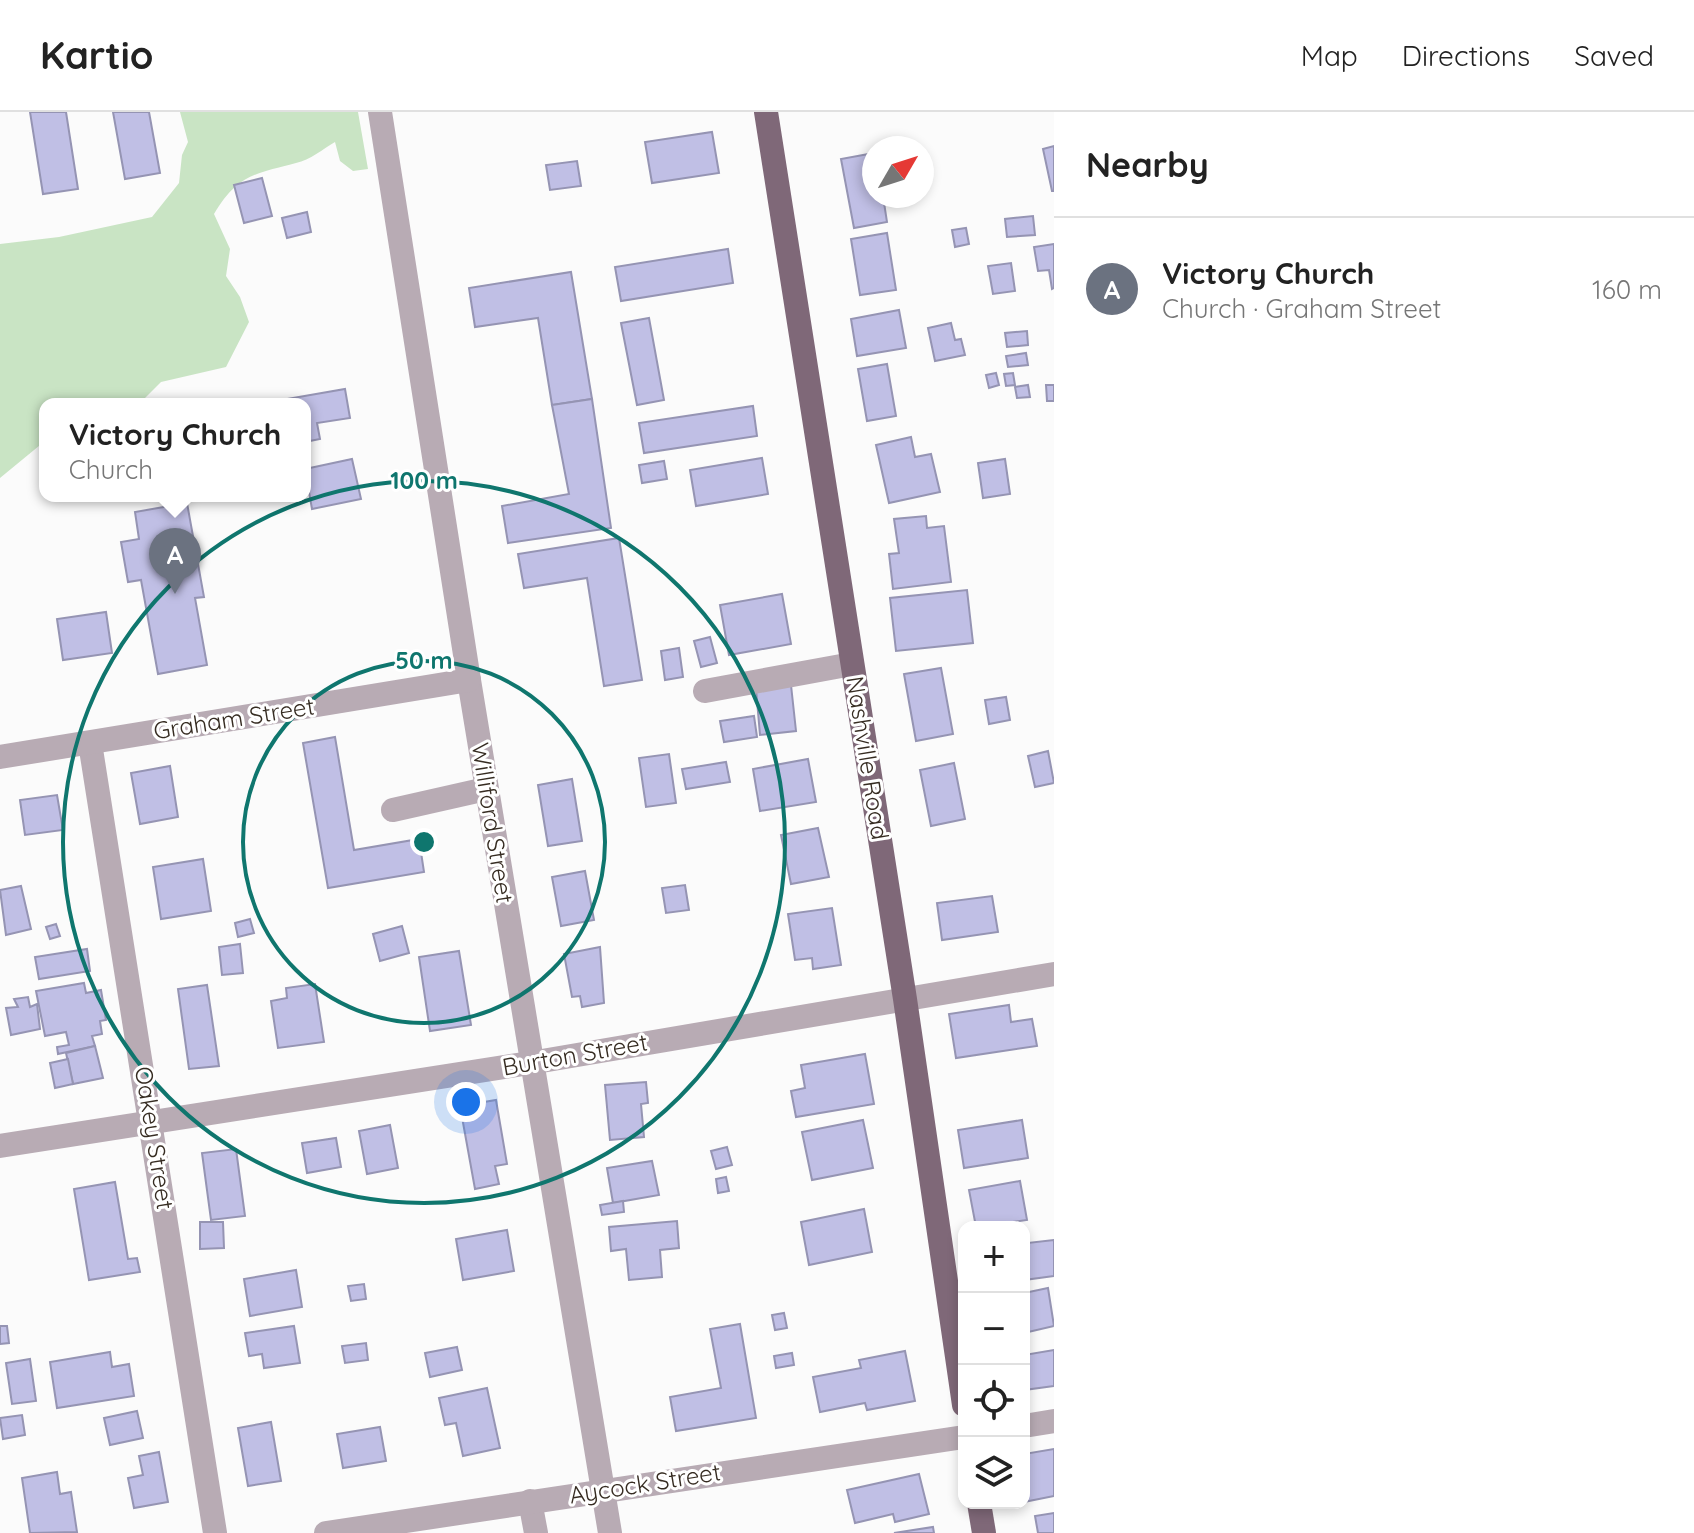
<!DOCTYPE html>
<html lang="en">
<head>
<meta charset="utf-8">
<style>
  body { margin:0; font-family:Quicksand,sans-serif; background:#f2f2f2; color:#222 }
  .controls { position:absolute; right:24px; bottom:24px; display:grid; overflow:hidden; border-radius:16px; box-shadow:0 4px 12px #0003 }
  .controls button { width:72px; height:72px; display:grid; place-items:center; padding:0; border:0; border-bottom:2px solid #e0e0e0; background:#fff; color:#222; font:40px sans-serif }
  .compass { position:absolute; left:862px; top:24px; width:72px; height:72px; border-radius:50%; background:#fff; box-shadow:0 4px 12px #0003; rotate:51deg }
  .you { position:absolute; left:466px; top:990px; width:28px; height:28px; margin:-20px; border:6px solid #fff; border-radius:50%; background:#1a73e8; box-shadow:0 0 0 12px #1a73e833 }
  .badge { display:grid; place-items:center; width:52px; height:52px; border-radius:50%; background:#114fba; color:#fff; font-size:26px; font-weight:700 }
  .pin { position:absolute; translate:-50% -66px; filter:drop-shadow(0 2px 4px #0008) }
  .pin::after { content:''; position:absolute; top:42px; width:28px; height:24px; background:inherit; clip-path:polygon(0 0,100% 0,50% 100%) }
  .popup { position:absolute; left:39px; top:286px; width:272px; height:104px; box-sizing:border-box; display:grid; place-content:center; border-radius:16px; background:#fff; filter:drop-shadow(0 2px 6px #0005); font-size:26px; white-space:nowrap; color:#767676 }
  .popup b { font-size:30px; color:#222 }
  .popup::after { content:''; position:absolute; left:50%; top:100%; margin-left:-16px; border:16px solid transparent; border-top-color:#fff }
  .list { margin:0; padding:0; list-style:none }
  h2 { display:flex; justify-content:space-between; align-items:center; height:104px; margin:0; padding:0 32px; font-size:34px }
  h2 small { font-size:26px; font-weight:400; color:#767676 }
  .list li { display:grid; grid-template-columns:52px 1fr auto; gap:24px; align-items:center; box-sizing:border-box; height:144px; padding:0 32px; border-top:2px solid #e0e0e0 }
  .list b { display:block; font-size:30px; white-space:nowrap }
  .list p { margin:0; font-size:26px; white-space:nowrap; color:#767676 }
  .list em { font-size:26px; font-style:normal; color:#767676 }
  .icon { flex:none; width:44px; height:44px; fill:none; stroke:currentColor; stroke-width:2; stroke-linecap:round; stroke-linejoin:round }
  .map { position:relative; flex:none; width:1054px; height:1421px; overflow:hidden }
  header { display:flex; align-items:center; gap:48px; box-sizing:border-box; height:112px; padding:0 40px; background:#fff; border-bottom:2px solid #e0e0e0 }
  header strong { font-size:38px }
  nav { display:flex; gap:44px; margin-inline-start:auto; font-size:28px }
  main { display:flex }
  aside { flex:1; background:#fff }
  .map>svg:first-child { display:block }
  .green { fill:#c9e4c4 }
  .building { fill:#c0bfe5; stroke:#9594b3; stroke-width:2 }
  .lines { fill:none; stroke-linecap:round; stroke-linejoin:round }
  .minor { stroke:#b8abb4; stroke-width:24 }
  .major { stroke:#7f6878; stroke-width:24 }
  .ring { fill:none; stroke:#0f766e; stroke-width:4 }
  .labels { text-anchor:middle; stroke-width:6; stroke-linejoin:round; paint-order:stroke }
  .street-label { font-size:24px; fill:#362c22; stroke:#fff }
  .centre { fill:#0f766e; stroke:#fff; stroke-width:4 }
  .ring-label { font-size:24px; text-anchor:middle; font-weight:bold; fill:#0f766e; stroke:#fff; stroke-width:6; stroke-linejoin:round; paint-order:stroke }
</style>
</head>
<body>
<header>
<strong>Kartio</strong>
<nav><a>Map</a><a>Directions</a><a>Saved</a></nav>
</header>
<main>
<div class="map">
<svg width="1054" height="1421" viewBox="0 0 1054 1421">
  <rect width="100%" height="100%" fill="#fbfbfb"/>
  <!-- green -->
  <path class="green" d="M180,0H358L368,57L353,59L340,49L335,30C323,37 310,48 296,51C255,62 238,62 214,102L230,137L226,164L240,185L249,210L226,255L161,270L139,292H45V329L0,366V132L59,125L152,105L179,71L182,43L188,30Z"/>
  <!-- building -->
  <g class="building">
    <polygon points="30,0 66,0 78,77 43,82"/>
    <polygon points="113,0 149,0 160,61 125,67"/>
    <polygon points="712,20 719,61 652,71 645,30"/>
    <polygon points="1054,34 1054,79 1052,79 1043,37"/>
    <polygon points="874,41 874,84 883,84 887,110 854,116 841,47"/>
    <polygon points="577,49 581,74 550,78 546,53"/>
    <polygon points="262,66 272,104 244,111 234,73"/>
    <polygon points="307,100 311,120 287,126 282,106"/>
    <polygon points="1033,104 1035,123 1007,125 1005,107"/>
    <polygon points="966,116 969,132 955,135 952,118"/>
    <polygon points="887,121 896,178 860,183 851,127"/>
    <polygon points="1054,132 1054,176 1052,177 1049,158 1038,159 1034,135"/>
    <polygon points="728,137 733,171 621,189 615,155"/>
    <polygon points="1011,151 1015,179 993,182 988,154"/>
    <polygon points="571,160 592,287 552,293 538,206 475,215 469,176"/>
    <polygon points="899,198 906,236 857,244 851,207"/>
    <polygon points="649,206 664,288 637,293 621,211"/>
    <polygon points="951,211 955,228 961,227 965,243 935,249 928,216"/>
    <polygon points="1027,219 1028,233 1007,235 1005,221"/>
    <polygon points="1026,241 1028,253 1008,255 1006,244"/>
    <polygon points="887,252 896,304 867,309 858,257"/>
    <polygon points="996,261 999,273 989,276 986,263"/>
    <polygon points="1013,261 1015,273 1006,274 1004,262"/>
    <polygon points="1028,273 1030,285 1017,286 1015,275"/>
    <polygon points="1046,273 1054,273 1054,289 1047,289"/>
    <polygon points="345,277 350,306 317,311 320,327 305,330 305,292 288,292 287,287"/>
    <polygon points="592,287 611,416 508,431 502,394 569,382 552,293"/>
    <polygon points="753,294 757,324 644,341 639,311"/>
    <polygon points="911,325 915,345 931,342 940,380 889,391 876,333"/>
    <polygon points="762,346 768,382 696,394 690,358"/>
    <polygon points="352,347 361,387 312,397 305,357"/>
    <polygon points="1005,347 1010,382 983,386 978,351"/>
    <polygon points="664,349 667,367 642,371 639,353"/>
    <polygon points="187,391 204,485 195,486 207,553 158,562 141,468 128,470 121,430 139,427 135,400"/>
    <polygon points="926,404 927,416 944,414 951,470 893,477 889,442 899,441 894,407"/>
    <polygon points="619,426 642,568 604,574 587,466 524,476 518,442"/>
    <polygon points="967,478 973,531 896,539 890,486"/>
    <polygon points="782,482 791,532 729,543 720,493"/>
    <polygon points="106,500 112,541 63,548 57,507"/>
    <polygon points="710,525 717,551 701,555 694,529"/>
    <polygon points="679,536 683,565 665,568 661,539"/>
    <polygon points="941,556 953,622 916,629 904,562"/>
    <polygon points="791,573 796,619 760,623 756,577"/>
    <polygon points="1006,585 1010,608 989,612 985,588"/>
    <polygon points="754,604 757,625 724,630 720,609"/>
    <polygon points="335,625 354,738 419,727 424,760 328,776 303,631"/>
    <polygon points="1048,639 1054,671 1035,675 1028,644"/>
    <polygon points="669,642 676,691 646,695 639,646"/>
    <polygon points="808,647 816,690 760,699 753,657"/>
    <polygon points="726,650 730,670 686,677 682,657"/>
    <polygon points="954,651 965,707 931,714 920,658"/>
    <polygon points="170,654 178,705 140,712 131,661"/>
    <polygon points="572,667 582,729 548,734 538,673"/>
    <polygon points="57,683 63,718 25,723 20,688"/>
    <polygon points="818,716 829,765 791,772 781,723"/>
    <polygon points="203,747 211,799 161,807 153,755"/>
    <polygon points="585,759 594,808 561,814 552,765"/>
    <polygon points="685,773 689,798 666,801 662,776"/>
    <polygon points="21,774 31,817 6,823 0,778"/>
    <polygon points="992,784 998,820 942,828 937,791"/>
    <polygon points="832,796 841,853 813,857 812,846 795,848 788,802"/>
    <polygon points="250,807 254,821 238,825 235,811"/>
    <polygon points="56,812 60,824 50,827 46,815"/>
    <polygon points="402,814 409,841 380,849 373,822"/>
    <polygon points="240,832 243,861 222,863 219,835"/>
    <polygon points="600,835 604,891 582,895 580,884 572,885 564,842"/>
    <polygon points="87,837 90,859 39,867 35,845"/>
    <polygon points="459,839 471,913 430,919 419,845"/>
    <polygon points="84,871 86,881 101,878 106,908 100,909 102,922 92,924 95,934 58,942 57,935 69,933 66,920 45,924 36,879"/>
    <polygon points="315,872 324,930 278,936 271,889 287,886 286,876"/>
    <polygon points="207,873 219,954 189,957 178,877"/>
    <polygon points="28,885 30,895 37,892 40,917 11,923 6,896 18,895 14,887"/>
    <polygon points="1009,893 1011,910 1032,907 1037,934 956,946 949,902"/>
    <polygon points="95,934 103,966 73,972 66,941"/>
    <polygon points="865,942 874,992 796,1005 791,979 805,976 801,953"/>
    <polygon points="68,947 73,972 55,976 50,951"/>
    <polygon points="646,970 648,991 641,992 644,1025 610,1028 605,973"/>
    <polygon points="496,988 507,1052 495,1054 499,1072 475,1077 460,994"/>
    <polygon points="863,1008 873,1056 812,1068 802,1020"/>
    <polygon points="1022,1008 1028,1046 964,1056 958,1018"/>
    <polygon points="390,1013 398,1056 367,1062 359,1019"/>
    <polygon points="336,1026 341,1055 307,1061 302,1031"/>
    <polygon points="727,1035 732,1053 716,1057 711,1039"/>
    <polygon points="236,1037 245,1104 211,1108 202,1041"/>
    <polygon points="652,1049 659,1083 613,1091 607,1056"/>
    <polygon points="726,1065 729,1079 718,1081 716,1067"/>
    <polygon points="1020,1069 1027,1108 976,1115 969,1078"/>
    <polygon points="115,1070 128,1147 137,1146 140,1160 89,1168 74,1077"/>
    <polygon points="623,1089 624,1100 602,1103 600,1093"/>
    <polygon points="864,1097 872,1140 809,1153 801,1110"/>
    <polygon points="677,1109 679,1136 660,1138 662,1165 629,1168 626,1137 611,1139 609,1115"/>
    <polygon points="200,1110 223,1110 224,1136 200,1137"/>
    <polygon points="507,1118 514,1159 463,1168 456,1127"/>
    <polygon points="1026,1121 1028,1131 1054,1128 1054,1164 1024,1168"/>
    <polygon points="296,1158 302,1195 250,1204 244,1167"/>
    <polygon points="364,1172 366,1187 351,1189 348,1174"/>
    <polygon points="1048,1176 1054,1214 1024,1221 1024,1181"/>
    <polygon points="784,1201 787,1216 775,1218 772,1203"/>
    <polygon points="740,1212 756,1306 676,1319 670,1285 721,1276 710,1217"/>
    <polygon points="0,1214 7,1214 9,1231 0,1232"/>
    <polygon points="294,1214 300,1251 264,1256 262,1242 249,1244 245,1221"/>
    <polygon points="366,1231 368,1248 345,1251 342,1234"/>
    <polygon points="457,1235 462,1258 430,1265 425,1241"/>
    <polygon points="1054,1238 1054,1274 1024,1278 1024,1243"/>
    <polygon points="905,1239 915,1289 867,1298 865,1291 820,1300 813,1265 861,1256 859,1248"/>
    <polygon points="110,1240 112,1255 129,1252 134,1284 57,1296 50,1250"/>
    <polygon points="792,1241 794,1253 776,1256 774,1244"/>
    <polygon points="30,1247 36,1289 12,1292 6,1251"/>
    <polygon points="487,1276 500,1336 463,1344 456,1311 445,1313 439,1286"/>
    <polygon points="137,1299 143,1326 110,1333 104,1306"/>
    <polygon points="22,1303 25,1323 3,1327 0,1306"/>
    <polygon points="271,1310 281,1369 248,1374 238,1316"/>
    <polygon points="380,1315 386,1349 343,1356 337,1322"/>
    <polygon points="1054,1337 1054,1384 1024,1390 1024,1342"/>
    <polygon points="159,1340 168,1390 134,1396 128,1366 143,1363 139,1344"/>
    <polygon points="57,1360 60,1382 71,1380 77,1420 30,1421 22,1366"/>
    <polygon points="919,1362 929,1402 895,1410 893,1402 855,1411 847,1378"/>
    <polygon points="1054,1401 1054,1421 1038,1421 1035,1404"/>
    <polygon points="933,1415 934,1421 894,1421"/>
  </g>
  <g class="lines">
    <!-- minor -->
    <g class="minor">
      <polyline points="380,0 469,568 610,1421"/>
      <polyline points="705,579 852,552"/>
      <polyline points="90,631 215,1421"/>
      <polyline points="0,645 469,568"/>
      <polyline points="393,698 486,677"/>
      <polyline points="0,1034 530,951 1054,862"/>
      <polyline points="1024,1314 1054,1309"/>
      <polyline points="530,1389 536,1421"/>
      <polyline points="326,1421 964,1325"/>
    </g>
    <!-- major -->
    <g class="major">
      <polyline points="766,0 905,887 964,1293"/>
      <polyline points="979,1391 984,1421"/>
    </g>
  </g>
  <!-- distance rings -->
  <g class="ring">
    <circle cx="424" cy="730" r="181"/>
    <circle cx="424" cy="730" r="361"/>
  </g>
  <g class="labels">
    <!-- street labels -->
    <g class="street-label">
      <text transform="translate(234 607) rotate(-9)" y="8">Graham Street</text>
      <text transform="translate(867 646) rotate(81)" y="8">Nashville Road</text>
      <text transform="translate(492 711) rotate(81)" y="8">Williford Street</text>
      <text transform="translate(575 943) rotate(-10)" y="8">Burton Street</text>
      <text transform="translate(154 1026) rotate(81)" y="8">Oakey Street</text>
      <text transform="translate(645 1372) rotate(-9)" y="8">Aycock Street</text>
    </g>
  </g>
  <circle cx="424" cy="730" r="12" class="centre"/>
  <g class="ring-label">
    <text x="424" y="377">100 m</text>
    <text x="424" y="557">50 m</text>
  </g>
</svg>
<div class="controls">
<button>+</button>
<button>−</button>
<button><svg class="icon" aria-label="locate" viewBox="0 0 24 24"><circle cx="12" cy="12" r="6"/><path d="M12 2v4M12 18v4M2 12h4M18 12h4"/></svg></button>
<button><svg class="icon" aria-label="layers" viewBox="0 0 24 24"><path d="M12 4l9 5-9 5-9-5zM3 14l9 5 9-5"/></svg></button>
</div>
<svg class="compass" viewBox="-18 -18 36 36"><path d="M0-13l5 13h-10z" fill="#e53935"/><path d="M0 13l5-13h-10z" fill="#767676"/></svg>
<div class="you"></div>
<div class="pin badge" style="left:175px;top:482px;background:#6b7280">A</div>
<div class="popup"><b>Victory Church</b>Church</div>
</div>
<aside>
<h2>Nearby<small></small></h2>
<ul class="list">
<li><span class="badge" style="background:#6b7280">A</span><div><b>Victory Church</b><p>Church · Graham Street</p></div><em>160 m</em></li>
</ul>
</aside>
</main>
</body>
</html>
